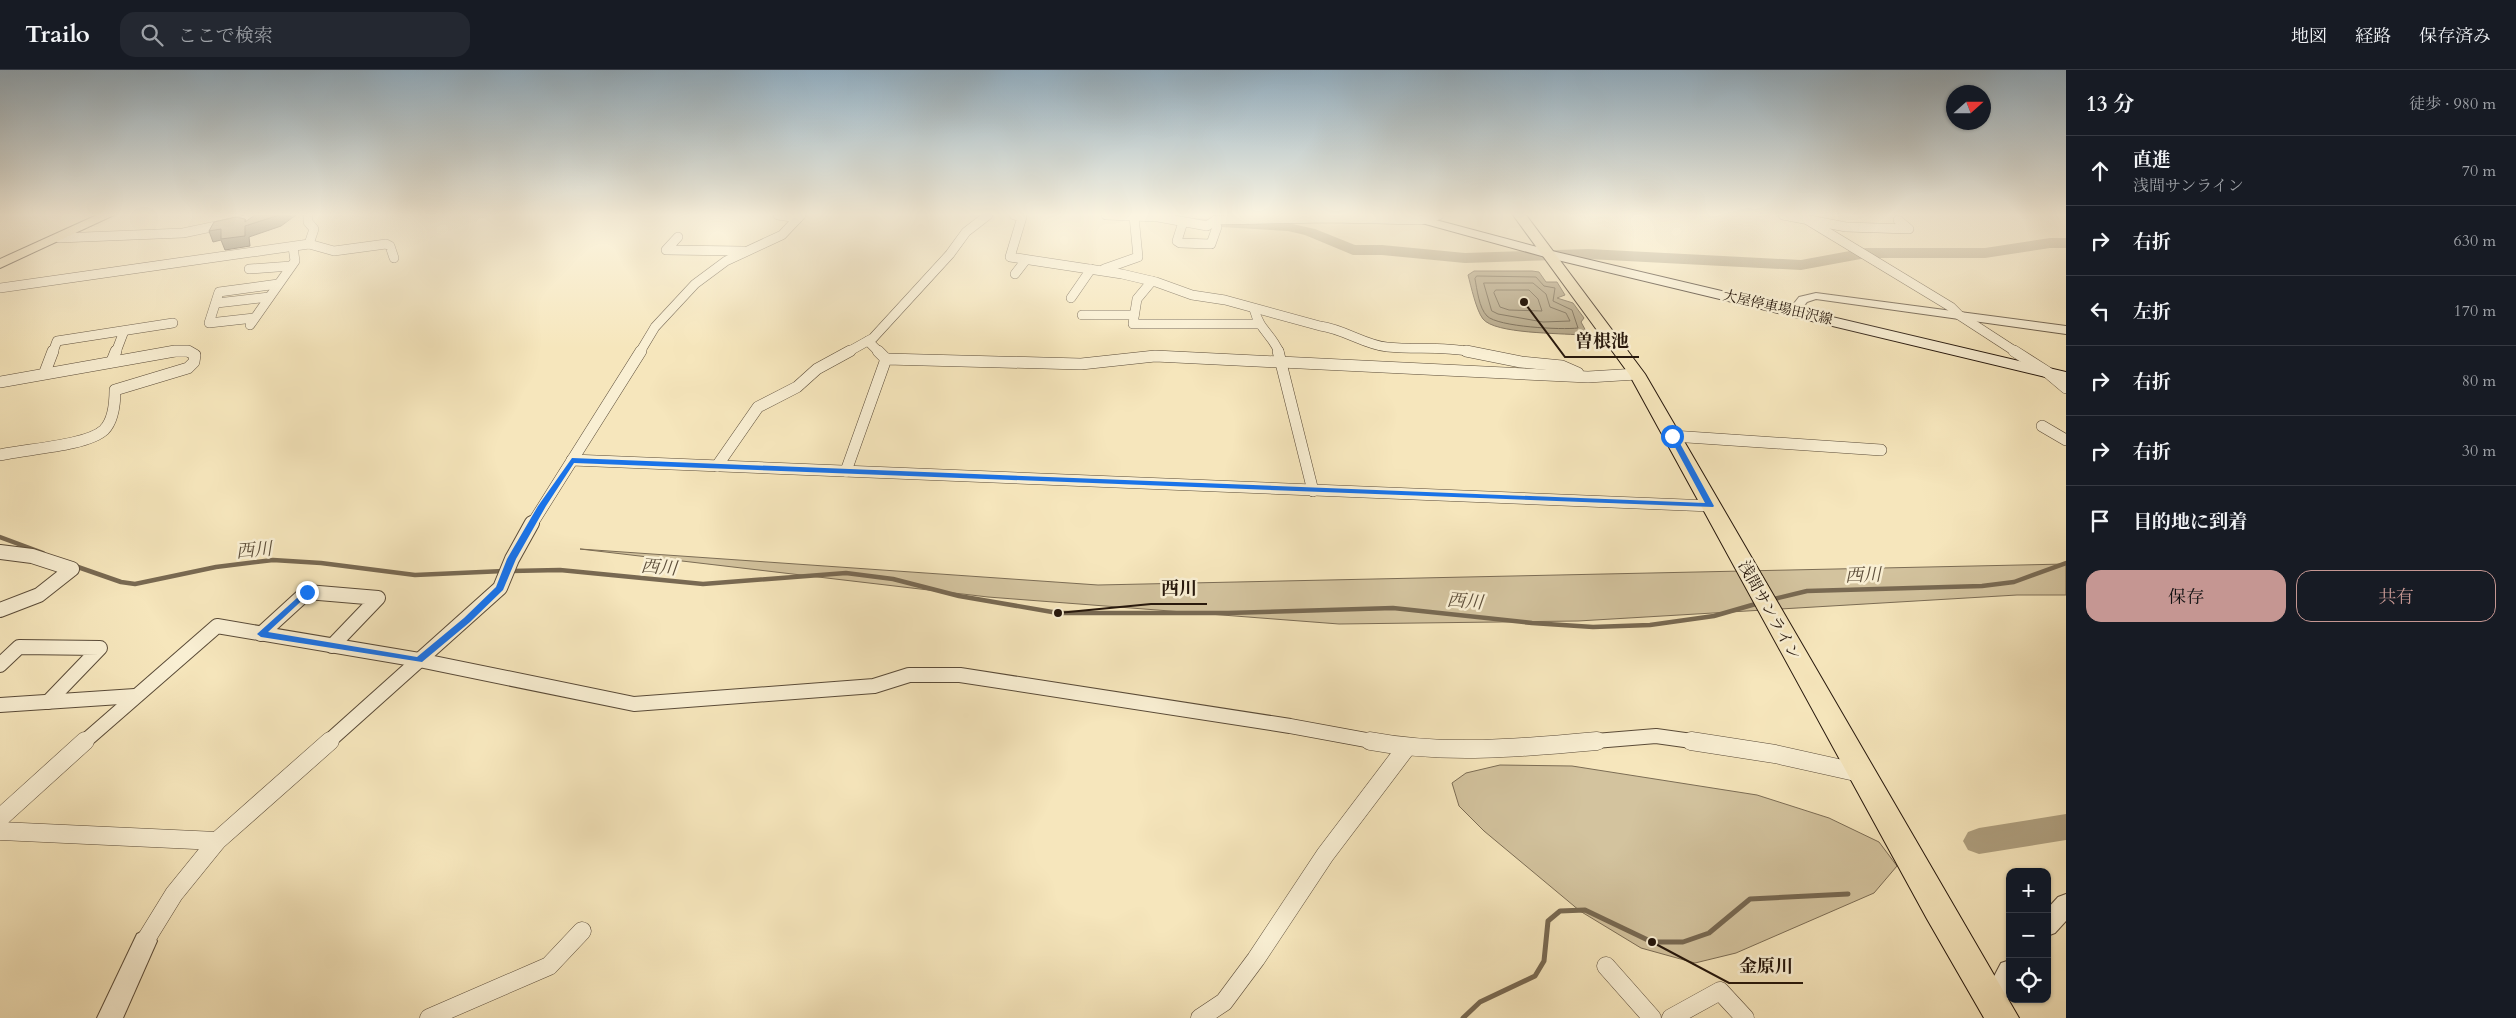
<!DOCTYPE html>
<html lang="ja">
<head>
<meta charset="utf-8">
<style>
  body { margin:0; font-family:Cardo,"Noto Serif JP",serif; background:#242831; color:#f1f3f6 }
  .controls { position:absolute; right:15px; bottom:15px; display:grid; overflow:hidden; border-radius:10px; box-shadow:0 1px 4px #0004 }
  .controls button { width:45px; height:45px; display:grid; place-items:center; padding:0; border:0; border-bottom:1px solid #363941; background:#171b24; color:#f1f3f6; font:25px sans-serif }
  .compass { position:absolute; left:1946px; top:15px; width:45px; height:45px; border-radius:50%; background:#171b24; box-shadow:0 1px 4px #0004; rotate:69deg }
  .stop { position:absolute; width:15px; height:15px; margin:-11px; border:4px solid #1a73e8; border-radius:50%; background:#fff }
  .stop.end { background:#1a73e8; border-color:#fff; box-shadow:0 1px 5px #0008 }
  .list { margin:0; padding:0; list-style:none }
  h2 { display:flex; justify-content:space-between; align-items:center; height:65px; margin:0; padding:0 20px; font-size:21px }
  h2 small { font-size:16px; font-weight:400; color:#9ea1a6 }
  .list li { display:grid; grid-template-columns:32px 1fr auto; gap:15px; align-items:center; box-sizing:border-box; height:70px; padding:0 20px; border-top:1px solid #363941 }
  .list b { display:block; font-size:19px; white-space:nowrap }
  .list p { margin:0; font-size:16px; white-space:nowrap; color:#9ea1a6 }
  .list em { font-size:16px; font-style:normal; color:#9ea1a6 }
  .actions { display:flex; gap:10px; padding:15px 20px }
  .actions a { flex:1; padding:11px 0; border:1px solid #c59692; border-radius:15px; text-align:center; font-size:18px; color:#c59692 }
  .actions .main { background:#c59692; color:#111 }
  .icon { flex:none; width:28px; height:28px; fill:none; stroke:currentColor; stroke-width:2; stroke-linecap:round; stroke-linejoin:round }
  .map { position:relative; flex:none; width:2066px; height:948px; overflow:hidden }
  header { display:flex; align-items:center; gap:30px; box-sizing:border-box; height:70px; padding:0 25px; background:#171b24; border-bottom:1px solid #363941 }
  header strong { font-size:24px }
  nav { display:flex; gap:28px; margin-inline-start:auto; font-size:18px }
  .search { width:350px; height:45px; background:#242831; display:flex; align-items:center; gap:12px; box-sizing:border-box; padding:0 18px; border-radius:15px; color:#9ea1a6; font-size:19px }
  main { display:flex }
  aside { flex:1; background:#171b24 }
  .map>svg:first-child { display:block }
  .green { fill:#d3c39e; stroke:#7c6d55 }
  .water { fill:#afa080; stroke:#786952 }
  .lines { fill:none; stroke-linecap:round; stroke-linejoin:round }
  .shore { stroke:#6a5c46; stroke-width:1 }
  .stream-far1 { stroke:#786952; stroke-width:4.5 }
  .stream { stroke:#786952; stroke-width:5 }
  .river { fill:#afa080; fill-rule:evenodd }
  .minor-far3-casing { stroke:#5a4b38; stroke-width:10 }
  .minor-far2-casing { stroke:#5a4b38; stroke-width:12 }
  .minor-far1-casing { stroke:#5a4b38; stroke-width:16 }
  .minor-casing { stroke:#5a4b38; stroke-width:19 }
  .tertiary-casing { stroke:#5a4b38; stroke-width:2 }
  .secondary-casing { stroke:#26170c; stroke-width:2 }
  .primary-casing { stroke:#26170c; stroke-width:2 }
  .trunk-casing { stroke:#26170c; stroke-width:2 }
  .minor-far3 { stroke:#f9efd3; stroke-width:9 }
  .minor-far2 { stroke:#f9efd3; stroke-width:11 }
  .minor-far1 { stroke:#f9efd3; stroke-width:14 }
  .minor { stroke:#f9efd3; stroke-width:18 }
  .tertiary { fill:#f9efd3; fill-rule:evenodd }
  .secondary { fill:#f9efd3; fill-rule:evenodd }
  .primary { fill:#f6e6bc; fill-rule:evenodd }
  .trunk { fill:#f6e6bc; fill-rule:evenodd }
  .shaded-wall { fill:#665c49; stroke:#26170c }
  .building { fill:#928368; stroke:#26170c }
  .route { fill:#1a73e8 }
  .labels { text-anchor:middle; stroke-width:5; stroke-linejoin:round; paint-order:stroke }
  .far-street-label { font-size:14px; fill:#26170c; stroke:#f9efd3 }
  .street-label { font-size:16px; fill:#26170c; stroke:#f9efd3 }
  .water-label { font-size:18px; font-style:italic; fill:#5d4e3a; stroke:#f9efd3 }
  .leader { fill:none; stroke:#26170c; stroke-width:2 }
  .callout-dot { fill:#26170c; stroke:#f9efd3; stroke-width:2 }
  .callout-label { font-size:18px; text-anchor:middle; font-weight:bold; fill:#26170c; stroke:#f9efd3; stroke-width:5; stroke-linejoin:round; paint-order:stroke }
</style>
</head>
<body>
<header>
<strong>Trailo</strong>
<div class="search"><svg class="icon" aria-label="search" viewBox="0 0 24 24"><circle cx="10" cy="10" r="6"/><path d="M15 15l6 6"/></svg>ここで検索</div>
<nav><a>地図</a><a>経路</a><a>保存済み</a></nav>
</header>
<main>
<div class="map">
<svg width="2066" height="948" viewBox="0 0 2066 948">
  <rect width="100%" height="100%" fill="#f6e6bc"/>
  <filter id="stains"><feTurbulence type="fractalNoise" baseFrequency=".004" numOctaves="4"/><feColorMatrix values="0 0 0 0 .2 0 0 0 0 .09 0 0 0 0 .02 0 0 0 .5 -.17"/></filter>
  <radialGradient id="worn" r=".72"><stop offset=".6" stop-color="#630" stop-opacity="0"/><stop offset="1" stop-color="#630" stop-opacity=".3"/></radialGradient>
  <!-- green -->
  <g class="green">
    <polygon points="580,479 1098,515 2066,494 2066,525 2017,525 1578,551 1339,554 988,527"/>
    <polygon points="1500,695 1572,696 1757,725 1829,748 1879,772 1897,796 1874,823 1736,883 1695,893 1641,878 1580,841 1484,761 1459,736 1452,713 1466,703"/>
  </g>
  <!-- water -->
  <path class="water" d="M1474,201H1532L1539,202L1546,212H1557L1565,225L1557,228L1573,233L1584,248L1581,252L1587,263L1580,265C1560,263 1495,264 1483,249C1476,240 1471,216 1468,205Z"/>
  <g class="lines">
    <!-- shore -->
    <g class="shore">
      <path d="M1477,206L1536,207L1544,216L1555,218L1553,231L1572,240L1578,258C1562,260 1498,257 1487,246C1479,238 1477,219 1475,209Z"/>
      <polygon points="1484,213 1533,213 1546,224 1550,237 1566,243 1570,251 1543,252 1498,244 1492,241"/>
      <polygon points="1496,220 1529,220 1538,229 1542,241 1509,240 1500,237 1494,223"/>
    </g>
    <!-- stream-far1 -->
    <g class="stream-far1">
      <polyline points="0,467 43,483"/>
      <polyline points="75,496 121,512 135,514 216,497 273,490 321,493 415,505 504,501"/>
      <polyline points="511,501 560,500 703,514 846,503 893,509 959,526 1058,543 1228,543 1393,538 1532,553 1593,557 1650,555 1714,546 1759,533"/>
      <polyline points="1770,530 1807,521 1982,516 2014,512 2066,493"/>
    </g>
    <!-- stream -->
    <polyline class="stream" points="1463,948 1480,932 1535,906 1544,891 1548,851 1560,841 1585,840 1652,872 1683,872 1709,863 1750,829 1848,824"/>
    <!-- river -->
    <g class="river">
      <polygon points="1192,148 1288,153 1315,159 1355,175 1382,175 1465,183 1588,179 1801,190 1866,178 1985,178 2050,168 2066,168 2066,178 2050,178 1985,188 1866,188 1801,200 1588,189 1465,193 1382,185 1353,185 1305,165 1288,161 1187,155 1185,152 1187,149"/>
      <polygon points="2066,744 2066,770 1979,784 1968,780 1963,771 1968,762 1979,758"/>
    </g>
    <!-- minor-far3 casing -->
    <g class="minor-far3-casing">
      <g id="minor-far3">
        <polyline points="308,145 308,152 314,159 309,174"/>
        <polyline points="778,145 798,148"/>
        <path d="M1014,145L1022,147L1010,187L1122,204L1156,212L1192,225L1225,230L1320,256C1344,259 1365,275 1387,277C1416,280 1441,276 1472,282"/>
        <polyline points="1106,145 1158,147 1207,156 1216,150 1330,148 1421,150 1439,145"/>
        <polyline points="1783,145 1846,157 1909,159 1898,150"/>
        <polyline points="1809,151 1951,237 1959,245 2016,282"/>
        <polyline points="1183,152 1177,171 1180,173 1211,174 1217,157"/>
        <polyline points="678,167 666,180 743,181"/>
        <polyline points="59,168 183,163 268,145"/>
        <polyline points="249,199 291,196"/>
        <polyline points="1104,199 1138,187 1134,146"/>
        <polyline points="1015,204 1025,191"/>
        <polyline points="1152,211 1137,229 1133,254 1258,254"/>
        <polyline points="0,218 309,174 334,181 386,174 390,176 394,188"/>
        <polyline points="1071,228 1091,199"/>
        <polyline points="217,233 269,227"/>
        <path d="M1254,239C1260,261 1271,263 1279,282"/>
        <polyline points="1082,245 1134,245"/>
        <polyline points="254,248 209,253 219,222 278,214"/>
        <polyline points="250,255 295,191 293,177"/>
        <polyline points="868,271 879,282"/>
        <polyline points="53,282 57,271 173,253"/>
        <polyline points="116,282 124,261"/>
        <polyline points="170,282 190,282"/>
        <polyline points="640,282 655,257 695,214 726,191 782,165 801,145"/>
        <polyline points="848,282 873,268 950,184 966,162 988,145"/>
      </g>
    </g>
    <!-- minor-far2 casing -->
    <g class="minor-far2-casing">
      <g id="minor-far2">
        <polyline points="878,281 886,289"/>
        <polyline points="1278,281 1313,421"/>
        <polyline points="1466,281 1521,292 1562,296 1578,303"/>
        <polyline points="2014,281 2047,302 2066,318"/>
        <polyline points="112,291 116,281"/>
        <polyline points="45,302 53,281"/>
        <path d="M0,312L175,281H188L195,285L194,292L188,298L115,320C115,333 114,350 104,360C87,376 25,379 0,385"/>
        <polyline points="2042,356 2066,370"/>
        <polyline points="1672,366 1881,380"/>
        <polyline points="572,390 1711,436"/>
        <polyline points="717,396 758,337 797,317 817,299 850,281"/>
        <polyline points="846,401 886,289 1081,294 1155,286 1588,307 1637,304"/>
        <polyline points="532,454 641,281"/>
      </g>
    </g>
    <!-- minor-far1 casing -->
    <g class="minor-far1-casing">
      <g id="minor-far1">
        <polyline points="0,482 32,486 72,499 39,525 0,540"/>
        <polyline points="261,564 307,522 378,528 332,576"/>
        <polyline points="0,595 19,577 100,578 48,632"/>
        <polyline points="0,635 135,626"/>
        <polyline points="84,672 217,556 419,590 634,634 874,616 909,605 960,605 1290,656 1377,672"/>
        <polyline points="328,672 500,518 512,489 532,453"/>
        <polyline points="1583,672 1656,666 1699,672"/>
      </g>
    </g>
    <!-- minor casing -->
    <g class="minor-casing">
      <g id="minor">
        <path d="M1370,671C1444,685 1522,678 1597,671"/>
        <polyline points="1691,671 1775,684 1860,703"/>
        <polyline points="0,748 85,671"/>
        <polyline points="0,761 217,771"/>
        <polyline points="145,871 174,824 217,771 330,671"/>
        <polyline points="1606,896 1652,948"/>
        <polyline points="429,948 549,896 582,861"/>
        <polyline points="1200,948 1224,932 1256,889 1325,785 1406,678"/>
        <polyline points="1671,948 1720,921 1745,948"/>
      </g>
    </g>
    <!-- tertiary casing -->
    <g class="tertiary-casing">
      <g id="tertiary">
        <polygon points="1816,223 2066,256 2066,264 1816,229 1807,232 1798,243 1790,243 1788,241 1799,227"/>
        <polygon points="2066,824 2066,851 2055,863 2047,866 2047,839 2058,827"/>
        <polygon points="145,860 153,864 157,871 123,948 97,948 137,864"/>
        <polygon points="2010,890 2010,926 2002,941 1993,945 1984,941 1980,933 2001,893"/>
      </g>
    </g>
    <!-- secondary casing -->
    <g class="secondary-casing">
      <polygon id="secondary" points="1398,145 1417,145 1552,181 2066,302 2066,312 1549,188 1400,147"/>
    </g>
    <!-- primary casing -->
    <g class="primary-casing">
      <polygon id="primary" points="1513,145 1526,145 1645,304 2019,948 1984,948 1927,849 1629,304"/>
    </g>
    <!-- trunk casing -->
    <g class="trunk-casing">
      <polygon id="trunk" points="97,145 114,145 0,198 0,189"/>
    </g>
    <!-- minor-far3 -->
    <use href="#minor-far3" class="minor-far3"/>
    <!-- minor-far2 -->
    <use href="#minor-far2" class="minor-far2"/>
    <!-- minor-far1 -->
    <use href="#minor-far1" class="minor-far1"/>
    <!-- minor -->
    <use href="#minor" class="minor"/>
    <!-- tertiary -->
    <use href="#tertiary" class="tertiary"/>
    <!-- secondary -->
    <use href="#secondary" class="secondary"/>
    <!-- primary -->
    <use href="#primary" class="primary"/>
    <!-- trunk -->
    <use href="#trunk" class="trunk"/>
  </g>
  <!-- shaded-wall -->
  <polygon class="shaded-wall" points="279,145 296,145 281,156 249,167 250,176 225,180 221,170 213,172 209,161 245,152 245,149 248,155"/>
  <!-- building -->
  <polygon class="building" points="255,145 279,145 245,156 245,166 221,169 221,159 209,161 214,152 236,147 245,149 245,152"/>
  <!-- sky -->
  <linearGradient id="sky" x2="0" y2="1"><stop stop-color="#91acbe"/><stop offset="0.52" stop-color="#fbf4e1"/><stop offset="1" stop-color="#fbf4e1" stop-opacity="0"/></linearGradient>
  <rect width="2066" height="278" fill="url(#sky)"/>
  <!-- route -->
  <polygon class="route" points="1672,363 1676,366 1714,436 1713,437 574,393 546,436 516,489 503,520 470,552 422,592 261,567 257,564 307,519 312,522 310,523 268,562 417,587 464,548 496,517 507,489 538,436 572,388 1705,433 1669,366"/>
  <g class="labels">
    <!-- far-street labels -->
    <g class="far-street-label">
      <text transform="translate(1778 237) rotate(13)" y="5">大屋停車場田沢線</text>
    </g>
    <!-- street labels -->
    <g class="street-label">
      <text transform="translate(1770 540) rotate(61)" y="6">浅間サンライン</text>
    </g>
    <!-- water labels -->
    <g class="water-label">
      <text transform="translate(254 480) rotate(-5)" y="6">西川</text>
      <text transform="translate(659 497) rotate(5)" y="6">西川</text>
      <text transform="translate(1863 505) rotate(-2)" y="6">西川</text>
      <text transform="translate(1465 531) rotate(5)" y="6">西川</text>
    </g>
  </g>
  <!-- callouts -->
  <path class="leader" d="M1524 232L1565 287H1639M1058 543L1151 534H1207M1652 872L1729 913H1803"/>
  <g class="callout-dot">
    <circle cx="1524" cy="232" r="5"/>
    <circle cx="1058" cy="543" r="5"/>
    <circle cx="1652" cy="872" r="5"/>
  </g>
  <g class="callout-label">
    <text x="1602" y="277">曽根池</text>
    <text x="1179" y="524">西川</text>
    <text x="1766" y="902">金原川</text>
  </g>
  <rect width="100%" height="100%" filter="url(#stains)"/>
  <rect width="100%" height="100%" fill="url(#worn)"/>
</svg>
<div class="controls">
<button>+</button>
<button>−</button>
<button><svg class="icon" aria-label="locate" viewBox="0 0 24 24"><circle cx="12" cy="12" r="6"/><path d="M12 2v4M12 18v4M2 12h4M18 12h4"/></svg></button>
</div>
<svg class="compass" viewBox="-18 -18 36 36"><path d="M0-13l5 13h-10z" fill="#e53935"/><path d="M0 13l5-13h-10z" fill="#9ea1a6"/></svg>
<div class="stop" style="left:1672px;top:366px"></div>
<div class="stop end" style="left:307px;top:522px"></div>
</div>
<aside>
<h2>13 分<small>徒歩 · 980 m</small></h2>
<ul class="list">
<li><svg class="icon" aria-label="ahead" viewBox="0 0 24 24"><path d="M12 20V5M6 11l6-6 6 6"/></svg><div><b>直進</b><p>浅間サンライン</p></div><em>70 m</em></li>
<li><svg class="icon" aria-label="right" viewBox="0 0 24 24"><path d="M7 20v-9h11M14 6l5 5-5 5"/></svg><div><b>右折</b></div><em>630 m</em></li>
<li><svg class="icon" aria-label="left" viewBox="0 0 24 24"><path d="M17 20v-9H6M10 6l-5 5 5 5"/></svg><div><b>左折</b></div><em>170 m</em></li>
<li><svg class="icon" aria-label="right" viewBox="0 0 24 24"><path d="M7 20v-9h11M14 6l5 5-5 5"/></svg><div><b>右折</b></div><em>80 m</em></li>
<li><svg class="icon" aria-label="right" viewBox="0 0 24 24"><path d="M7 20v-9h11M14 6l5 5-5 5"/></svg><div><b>右折</b></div><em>30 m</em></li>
<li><svg class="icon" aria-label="arrive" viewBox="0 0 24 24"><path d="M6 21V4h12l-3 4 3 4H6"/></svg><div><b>目的地に到着</b></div></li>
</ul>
<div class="actions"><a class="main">保存</a><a>共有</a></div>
</aside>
</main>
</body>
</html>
